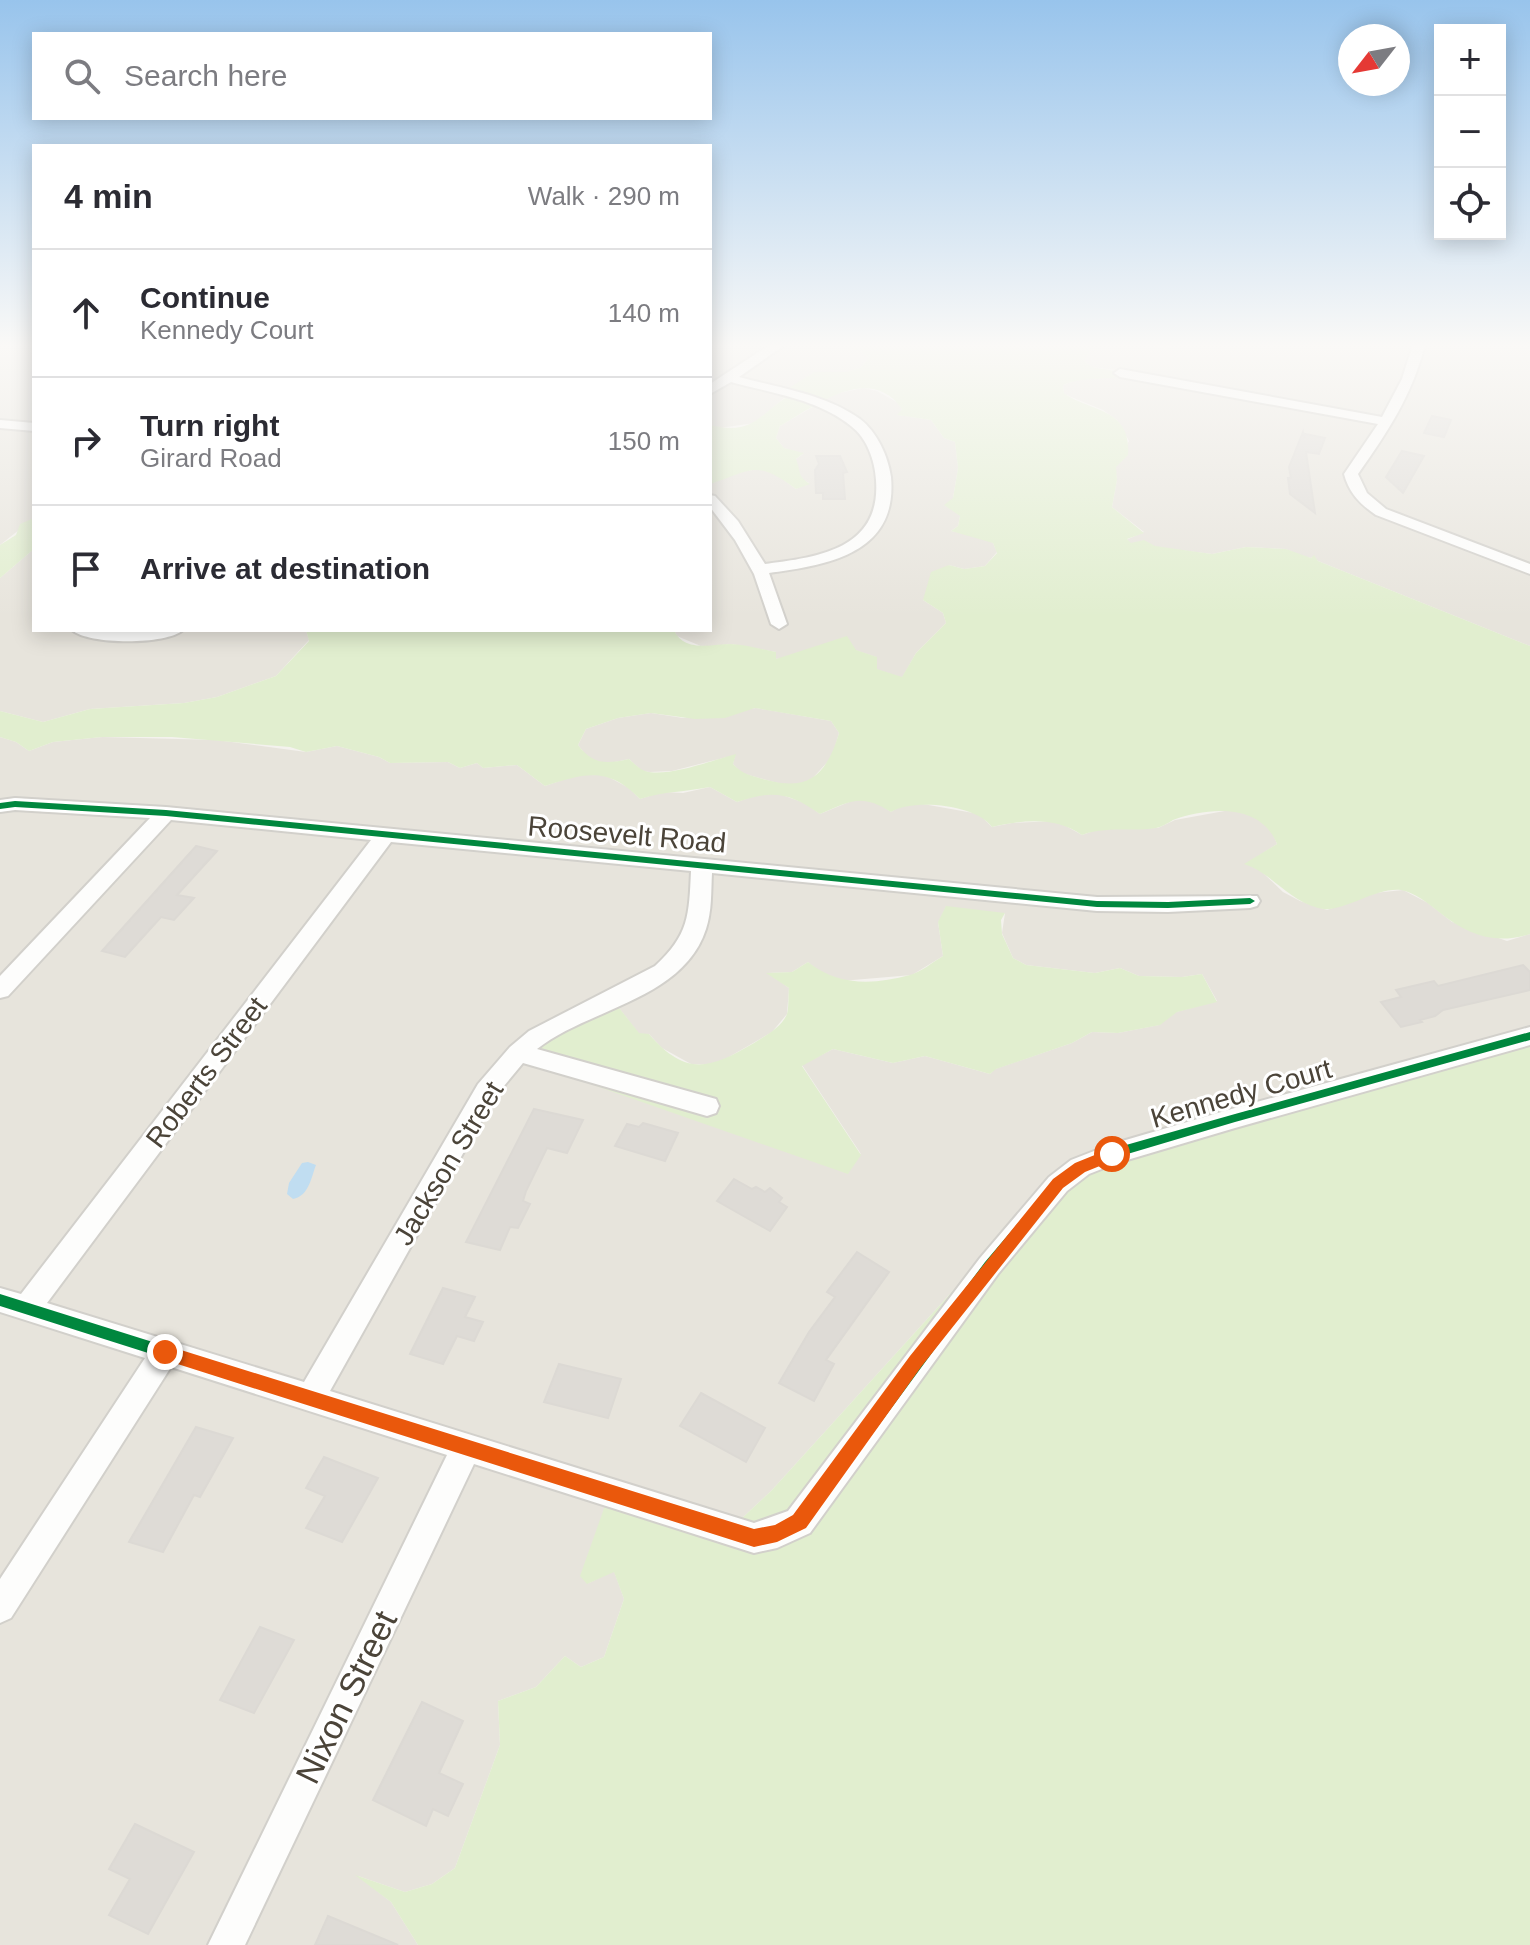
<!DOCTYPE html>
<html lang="en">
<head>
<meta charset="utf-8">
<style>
  body { margin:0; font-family:Arial,sans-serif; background:#f7f7f7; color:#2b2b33 }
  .controls { position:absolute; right:24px; top:24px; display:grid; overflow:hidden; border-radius:0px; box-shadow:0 4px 20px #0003 }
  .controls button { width:72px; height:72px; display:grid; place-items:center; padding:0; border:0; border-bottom:2px solid #e1e1e2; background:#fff; color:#2b2b33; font:40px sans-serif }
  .compass { position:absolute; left:1338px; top:24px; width:72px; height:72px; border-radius:50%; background:#fff; box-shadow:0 4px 20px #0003; rotate:239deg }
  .stop { position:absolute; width:24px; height:24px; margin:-18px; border:6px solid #ea580c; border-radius:50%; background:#fff }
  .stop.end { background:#ea580c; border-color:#fff; box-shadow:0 2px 8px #0008 }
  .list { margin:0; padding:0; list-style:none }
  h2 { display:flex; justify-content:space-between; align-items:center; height:104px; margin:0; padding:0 32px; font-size:34px }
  h2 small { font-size:26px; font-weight:400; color:#7c7c81 }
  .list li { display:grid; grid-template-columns:52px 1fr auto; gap:24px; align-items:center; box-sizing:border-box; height:128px; padding:0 32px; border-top:2px solid #e1e1e2 }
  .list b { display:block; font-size:30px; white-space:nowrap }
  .list p { margin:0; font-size:26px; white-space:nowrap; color:#7c7c81 }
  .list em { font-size:26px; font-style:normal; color:#7c7c81 }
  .icon { flex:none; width:44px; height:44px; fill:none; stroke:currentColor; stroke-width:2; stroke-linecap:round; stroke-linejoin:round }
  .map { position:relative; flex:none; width:1530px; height:1945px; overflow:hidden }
  .search { position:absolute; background:#fff; box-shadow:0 4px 20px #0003; left:32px; top:32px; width:680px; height:88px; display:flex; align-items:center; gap:20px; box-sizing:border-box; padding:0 28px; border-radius:0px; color:#7c7c81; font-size:30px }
  .panel { position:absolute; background:#fff; box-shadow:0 4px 20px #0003; left:32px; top:144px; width:680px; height:488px; border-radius:0px }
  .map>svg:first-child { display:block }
  .residential { fill:#e7e4dc; fill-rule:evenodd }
  .green { fill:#e1eecf; fill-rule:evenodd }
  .water { fill:#c0ddf1 }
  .building { fill:#dedbd6; stroke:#dcd9d4; stroke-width:2 }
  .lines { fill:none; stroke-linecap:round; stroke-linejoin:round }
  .minor-casing { stroke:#d2d0cb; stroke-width:4 }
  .minor { fill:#fdfdfc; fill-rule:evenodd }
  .cycleway-casing { stroke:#fff; stroke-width:5 }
  .cycleway { fill:#00873e; fill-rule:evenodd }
  .route { fill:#ea580c }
  .labels { text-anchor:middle; stroke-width:6; stroke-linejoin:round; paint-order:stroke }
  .street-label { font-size:28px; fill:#4b4439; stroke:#fff }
  .near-street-label { font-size:34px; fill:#4b4439; stroke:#fff }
</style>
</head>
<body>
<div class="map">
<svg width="1530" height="1945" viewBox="0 0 1530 1945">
  <rect width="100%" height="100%" fill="#f4f2ee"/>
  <!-- residential -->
  <g class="residential">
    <polygon points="0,344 34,344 34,518 0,545"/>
    <polygon points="710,344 851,344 850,349 861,351 869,358 860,368 846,372 814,372 755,423 719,428 710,425"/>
    <polygon points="1095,344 1137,344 1167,349 1174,344 1530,344 1530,646 1318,561 1314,556 1311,558 1298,555 1286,549 1246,547 1212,554 1131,544 1126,540 1144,532 1112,507 1117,480 1115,466 1129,441 1117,420 1103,410 1064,394 1063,385 1079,379 1125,371 1092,367 1084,361"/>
    <polygon points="863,388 877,391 900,404 902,409 898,415 931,420 944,438 955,442 958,468 953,498 960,516 958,526 951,531 985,538 993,543 997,552 985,566 964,569 949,565 923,600 943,613 946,623 916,653 902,678 876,669 876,657 855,650 775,659 776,652 731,644 703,647 677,636 674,630 710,630 710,484 739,472 759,469 773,472 796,489 809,483 801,479 797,470 796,459 803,454 784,448 776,438 780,426 835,394"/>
    <polygon points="34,549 34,630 306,630 309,640 276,676 217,697 184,703 90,709 43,722 0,711 0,578"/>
    <polygon points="756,708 831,721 839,733 832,757 810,781 789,786 741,773 733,764 735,755 672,771 650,772 642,771 629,759 606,764 589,759 578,745 586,729 618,718 651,713 683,718"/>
    <path d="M0,737L16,742L29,751L53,742L102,737L216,740L306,752L337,746L379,757L390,763L448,762L460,768L477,763L483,768L517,765L545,786L583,773L603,774L629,788L640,799L662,792L683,793L710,787L737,802L763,793H776L805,803L820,814L854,800H873L891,812L904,804H923L979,814L992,827L1012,823L1057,821L1082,835L1099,829L1158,828L1175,820L1230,810L1255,816L1272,831L1277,844L1246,864L1259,869L1283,892L1300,901L1327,910L1374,893L1403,890L1428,903L1452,922L1507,941L1530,934V1042L998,1241L772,1490L740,1520L703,1512L587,1584L614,1571L624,1599L604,1657L581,1667L565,1656L536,1687L498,1701L500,1745L455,1868L432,1884L405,1892L358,1876L391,1902L418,1945H0ZM1005,913L1002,933L1013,958L1026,965L1095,973L1120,968L1139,976L1182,977L1202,974L1217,1001L1176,1012L1159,1025L1118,1033L1092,1032L1072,1043L995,1069L990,1074L925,1056L893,1063L833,1049L802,1065L861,1154L541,1035L616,1004L639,1034H649L662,1048L691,1064L715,1065L772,1032L787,1014L789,988L768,973L792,972L808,962L822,974L841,981L912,975L943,956L938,922Z"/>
  </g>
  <!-- green -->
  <g class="green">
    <path d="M851,344H1095L1084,361L1092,367L1132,374C1106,382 1087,375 1063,385L1064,393C1089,412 1132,407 1128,455L1116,467L1117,480L1112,507L1144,533L1127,539L1131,543L1144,540L1155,546L1212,554L1246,547L1286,549L1311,558L1314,555L1318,561L1530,646V934C1494,945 1468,935 1439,912C1429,904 1414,892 1401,890C1374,887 1341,915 1318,908C1286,899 1272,873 1244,864L1277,844C1261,803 1209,807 1173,820C1168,823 1162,827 1156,828C1131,832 1107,826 1082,835C1055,816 1023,820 992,827C977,805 914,798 891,812C861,793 851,801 820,814C789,792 772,790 737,802L710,787C686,792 664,791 640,799C608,766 585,773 545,786L517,765L483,768L477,763L460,768L448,762L390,763L379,757L337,746L306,752L290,747L172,737H102L53,742L29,751L16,742L0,737V711L43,722L90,709L184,703L217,697L276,676L309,641L306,630H674C684,653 713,644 731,644C746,645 761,649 776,652V659L847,636L856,650L877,657V669L902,677L916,653L946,623L943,613L923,600L931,572L949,565L964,569L985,566L997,553L993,543L951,531L958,526L960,516L944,505L953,498L958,468L955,442L944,438L931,420L897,415L902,409C869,362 814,407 780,426L776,438L784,448L804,453L796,459C801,471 797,476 810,484L796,489C755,459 753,470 710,484V425C752,436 759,415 788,396L783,392L814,372H846L860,368L869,358L861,351L850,349ZM755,708L831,721L839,733C827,773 810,792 767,780C753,776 743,775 733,764L736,754C713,760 667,778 645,771C639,769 634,763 629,759C606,764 593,765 578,745L586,729L618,718L651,713L695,719L725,718Z"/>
    <polygon points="34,518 34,549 0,578 0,545 16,535 20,524"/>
    <path d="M946,906L1005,913L1001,920L1002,934L1013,958L1026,965L1095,973L1120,968L1139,976L1182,977L1202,974L1217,1002L1177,1012L1160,1025L1118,1033L1092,1032L1072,1043L996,1069L990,1074L925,1056L893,1063L833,1049L802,1066L861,1155L848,1174L519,1059V1053L616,1004L639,1033L649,1034C686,1077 710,1069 754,1043C765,1036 782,1027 787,1014C789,1007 788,995 789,988L766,973L792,972L808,962C838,986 873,985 910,975C921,972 933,962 943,956L938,922Z"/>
    <polygon points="1530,1042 1530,1945 418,1945 391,1902 355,1875 405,1892 432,1884 455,1868 500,1745 498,1701 536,1687 565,1656 581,1667 604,1657 624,1599 614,1572 587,1584 580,1576 612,1486 740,1520 772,1490 998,1241 1042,1204 1098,1169"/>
  </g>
  <!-- water -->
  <path class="water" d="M308,1162L316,1165C311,1178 309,1196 293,1199L287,1194L289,1183L302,1163Z"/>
  <!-- building -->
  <g class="building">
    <polygon points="1432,416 1451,420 1444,437 1424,433"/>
    <polygon points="1303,432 1304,438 1305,434 1325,438 1319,454 1306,452 1315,513 1290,494 1288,478 1291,478 1289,467"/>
    <polygon points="1402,451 1424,456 1403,493 1386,477"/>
    <polygon points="816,456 840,456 847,472 843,473 845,499 823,499 823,493 816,493 815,470 819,464"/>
    <polygon points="196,846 217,851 177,895 194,898 174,920 161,917 125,957 102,951"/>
    <polygon points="1523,965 1530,972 1530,990 1443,1010 1435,1016 1420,1020 1422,1022 1401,1027 1381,1002 1401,997 1396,990 1434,981 1438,986"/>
    <polygon points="534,1109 583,1120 567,1153 547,1148 526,1191 523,1201 530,1204 518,1228 510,1227 500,1250 466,1242"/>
    <polygon points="643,1123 678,1133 665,1161 615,1146 627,1124 639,1127"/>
    <polygon points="734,1179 752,1189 756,1187 765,1192 770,1188 782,1198 779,1202 787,1207 770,1231 717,1201"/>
    <polygon points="857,1252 889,1272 826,1360 834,1364 814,1401 779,1383 809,1332 835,1297 827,1292"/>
    <polygon points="443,1288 475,1297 465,1317 483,1322 474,1341 457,1336 443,1364 410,1354"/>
    <polygon points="559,1364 621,1379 608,1418 544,1402"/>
    <polygon points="701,1393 765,1428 746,1462 680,1426"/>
    <polygon points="196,1427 233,1438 200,1497 194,1495 163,1552 129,1542"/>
    <polygon points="324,1457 378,1478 342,1542 306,1528 325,1496 306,1488"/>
    <polygon points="260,1627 294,1640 254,1713 220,1700"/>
    <polygon points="422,1702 463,1721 439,1773 463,1784 448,1816 433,1809 426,1826 373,1800"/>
    <polygon points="135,1824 194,1852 148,1934 109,1915 130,1879 109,1869"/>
    <polygon points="328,1916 398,1945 315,1945"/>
  </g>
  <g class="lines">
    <!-- minor casing -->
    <g class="minor-casing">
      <g id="minor">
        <path d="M771,344H786L739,377C779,388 825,394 860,419C877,432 888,456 891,477C898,553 829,565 769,573L787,624L779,629L771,624L754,574L735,540L710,507V495L715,496L738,521L765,564C819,557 881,549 876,480C875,461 867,438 851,426C818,399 771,393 731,382L710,394V384Z"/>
        <path d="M1413,344H1425C1413,394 1387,433 1358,474L1367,493L1386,509L1530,564V574L1376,515C1360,504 1349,493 1344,474L1378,424L1120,377L1114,373L1120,369L1382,417L1402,379Z"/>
        <polygon points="0,420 34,423 34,431 0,428"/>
        <path d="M72,630H183C167,645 88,645 72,630Z"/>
        <path d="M15,798L166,807L1097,897L1257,896L1260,901L1257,906L1250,908L1168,912L1097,911L712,873C711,892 712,911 706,929C683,1000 589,1008 537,1049L716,1099L719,1106L716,1113L707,1116L523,1063L494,1098L330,1391L754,1523L788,1511L980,1258L1049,1177L1071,1160L1112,1144L1235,1108L1530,1027V1045L1235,1128L1117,1163L1089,1174L1067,1191L998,1274L810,1533L777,1548L754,1553L474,1464L245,1945H208L447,1455L171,1367L11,1618L0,1623V1579L145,1358L0,1312V1288L21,1294L371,840L171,820L8,996L0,998V976L150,818L15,810L0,812V800ZM391,842L691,871C689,915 689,935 655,966L529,1031L510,1047L478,1084L304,1382L47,1303Z"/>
      </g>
    </g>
    <!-- minor -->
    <use href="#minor" class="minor"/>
    <!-- cycleway casing -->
    <g class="cycleway-casing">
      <g id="cycleway">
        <polygon points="15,801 166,810 1097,901 1168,902 1250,898 1255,901 1250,904 1168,908 1097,907 166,816 15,807 0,809 0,803"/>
        <polygon points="1530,1032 1530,1040 1235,1122 1114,1158 1084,1170 1062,1187 993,1270 804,1527 777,1540 754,1545 0,1306 0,1294 754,1531 776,1526 794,1517 985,1262 1054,1181 1076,1164 1112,1149 1235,1114"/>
      </g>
    </g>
    <!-- cycleway -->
    <use href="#cycleway" class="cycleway"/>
  </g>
  <!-- sky -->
  <linearGradient id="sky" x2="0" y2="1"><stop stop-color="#98c4ec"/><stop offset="0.56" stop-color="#faf9f7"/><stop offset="1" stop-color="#faf9f7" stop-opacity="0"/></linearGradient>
  <rect width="1530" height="617" fill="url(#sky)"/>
  <!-- route -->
  <polygon class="route" points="1112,1148 1117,1150 1117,1159 1085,1172 1063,1188 921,1367 806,1528 777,1542 754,1547 165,1360 157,1352 165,1345 754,1529 775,1525 793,1515 910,1356 1053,1179 1075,1163"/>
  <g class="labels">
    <!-- street labels -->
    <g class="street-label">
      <text transform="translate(627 834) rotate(5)" y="10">Roosevelt Road</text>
      <text transform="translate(206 1072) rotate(-53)" y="10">Roberts Street</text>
      <text transform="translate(1241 1093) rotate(-16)" y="10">Kennedy Court</text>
      <text transform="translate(448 1163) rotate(-59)" y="10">Jackson Street</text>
    </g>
    <!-- near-street labels -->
    <g class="near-street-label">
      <text transform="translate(346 1697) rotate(-64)" y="12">Nixon Street</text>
    </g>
  </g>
</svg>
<div class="controls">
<button>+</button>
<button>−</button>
<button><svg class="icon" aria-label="locate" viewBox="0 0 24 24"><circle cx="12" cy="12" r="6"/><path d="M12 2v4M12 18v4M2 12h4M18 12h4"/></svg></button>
</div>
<svg class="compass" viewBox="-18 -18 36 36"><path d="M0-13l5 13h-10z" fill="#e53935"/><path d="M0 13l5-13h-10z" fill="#7c7c81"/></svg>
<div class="stop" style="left:1112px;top:1154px"></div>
<div class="stop end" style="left:165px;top:1352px"></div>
<div class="search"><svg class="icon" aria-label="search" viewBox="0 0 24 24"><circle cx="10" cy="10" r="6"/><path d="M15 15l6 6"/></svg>Search here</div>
<section class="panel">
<h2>4 min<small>Walk · 290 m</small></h2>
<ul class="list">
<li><svg class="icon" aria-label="ahead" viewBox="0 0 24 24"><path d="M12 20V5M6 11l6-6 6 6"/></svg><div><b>Continue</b><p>Kennedy Court</p></div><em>140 m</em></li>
<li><svg class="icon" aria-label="right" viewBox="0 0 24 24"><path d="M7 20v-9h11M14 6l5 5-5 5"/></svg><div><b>Turn right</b><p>Girard Road</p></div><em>150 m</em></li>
<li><svg class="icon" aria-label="arrive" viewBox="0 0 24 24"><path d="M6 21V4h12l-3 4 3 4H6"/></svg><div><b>Arrive at destination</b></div></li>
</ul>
</section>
</div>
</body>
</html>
